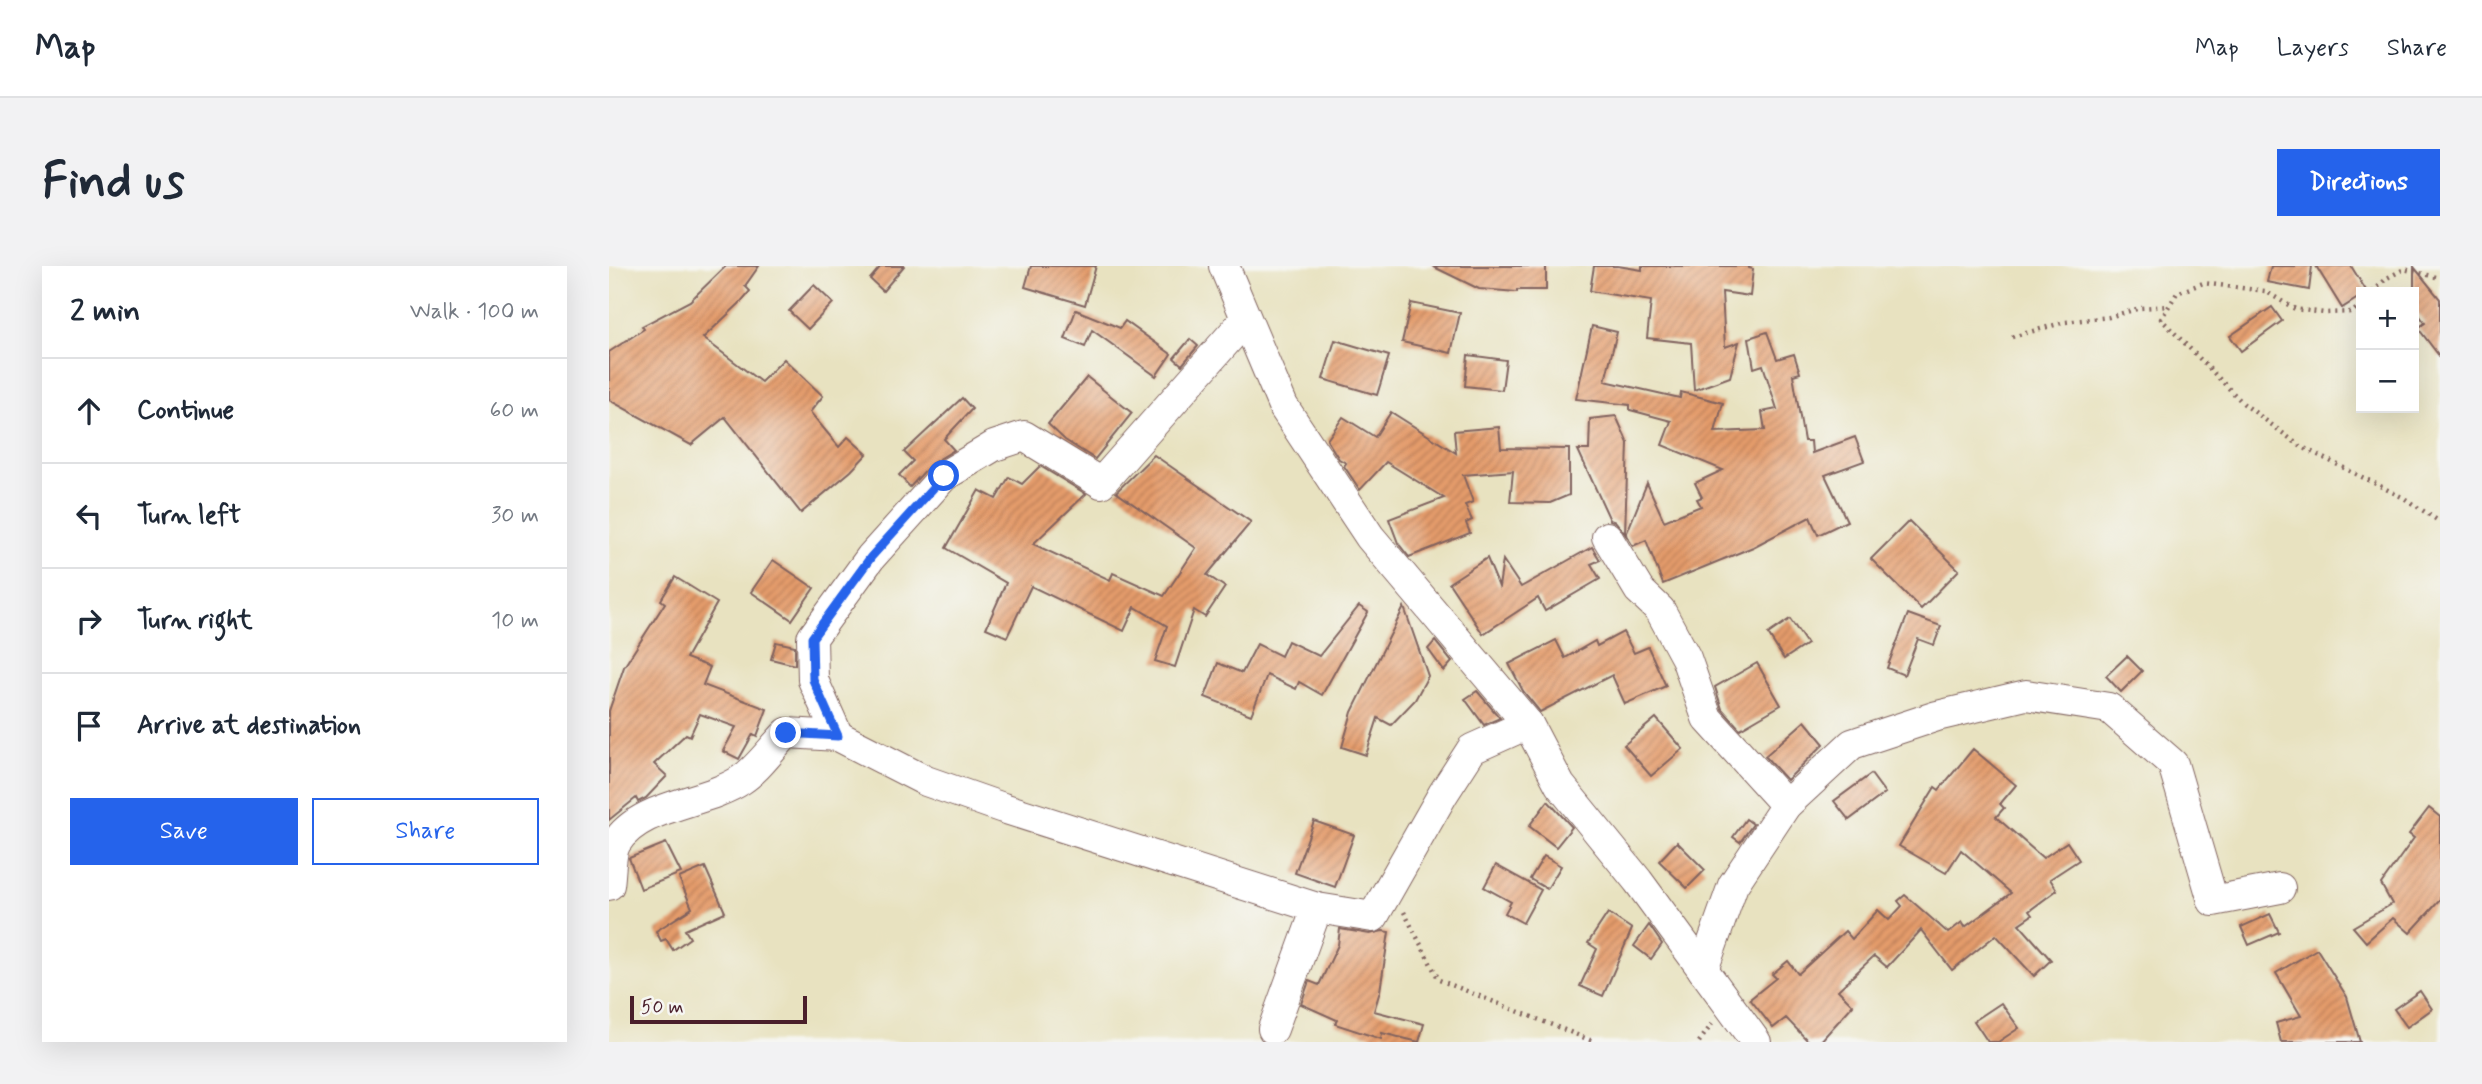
<!DOCTYPE html>
<html lang="en">
<head>
<meta charset="utf-8">
<style>
  body { margin:0; font-family:Mynerve,sans-serif; background:#f2f2f3; color:#1f2937 }
  .controls { position:absolute; right:21px; top:21px; display:grid; overflow:hidden; border-radius:0px; box-shadow:0 7px 28px #0002 }
  .controls button { width:63px; height:63px; display:grid; place-items:center; padding:0; border:0; border-bottom:2px solid #e0e1e3; background:#fff; color:#1f2937; font:35px sans-serif }
  .scale { position:absolute; left:21px; bottom:18px; width:177px; box-sizing:border-box; padding-left:7px; border:4px solid #4a1f2b; border-top:0; font-size:19px; line-height:24px; white-space:nowrap; color:#4a1f2b; -webkit-text-stroke:5px #f6f6f2; paint-order:stroke }
  .stop { position:absolute; width:21px; height:21px; margin:-16px; border:5px solid #2563eb; border-radius:50%; background:#fff }
  .stop.end { background:#2563eb; border-color:#fff; box-shadow:0 2px 7px #0008 }
  .list { margin:0; padding:0; list-style:none }
  h2 { display:flex; justify-content:space-between; align-items:center; height:91px; margin:0; padding:0 28px; font-size:30px }
  h2 small { font-size:23px; font-weight:400; color:#747a83 }
  .list li { display:grid; grid-template-columns:46px 1fr auto; gap:21px; align-items:center; box-sizing:border-box; height:105px; padding:0 28px; border-top:2px solid #e0e1e3 }
  .list b { display:block; font-size:26px; white-space:nowrap }
  .list em { font-size:23px; font-style:normal; color:#747a83 }
  .actions { display:flex; gap:14px; padding:21px 28px }
  .actions a { flex:1; padding:16px 0; border:2px solid #2563eb; border-radius:0px; text-align:center; font-size:24px; color:#2563eb }
  .actions .main { background:#2563eb; color:#fff }
  .icon { flex:none; width:38px; height:38px; fill:none; stroke:currentColor; stroke-width:2; stroke-linecap:round; stroke-linejoin:round }
  .map { position:relative; flex:none; width:1831px; height:776px; overflow:hidden; border-radius:0px }
  header { display:flex; align-items:center; gap:42px; box-sizing:border-box; height:98px; padding:0 35px; background:#fff; border-bottom:2px solid #e0e1e3 }
  header strong { font-size:33px }
  nav { display:flex; gap:38px; margin-inline-start:auto; font-size:24px }
  .intro { display:flex; align-items:center; justify-content:space-between; box-sizing:border-box; height:168px; padding:0 42px }
  h1 { margin:0; font-size:49px }
  .button { padding:18px 32px; border-radius:0px; background:#2563eb; color:#fff; font-size:24px; font-weight:700 }
  main { display:flex; gap:42px; padding:0 42px }
  aside { flex:1; background:#fff; border-radius:0px; box-shadow:0 7px 28px #0002 }
  .map>svg:first-child { display:block }
  .building { fill:url(#building-hatch) }
  .lines { fill:none; stroke-linecap:round; stroke-linejoin:round }
  .minor-casing { stroke:#81635f; stroke-width:32 }
  .path { stroke:#81635f; stroke-width:4.5; stroke-dasharray:2 5; stroke-linecap:butt }
  .minor { stroke:#fff; stroke-width:30 }
  .route { stroke:#2563eb; stroke-width:9 }
</style>
</head>
<body>
<header>
<strong>Map</strong>
<nav><a>Map</a><a>Layers</a><a>Share</a></nav>
</header>
<div class="intro"><h1>Find us</h1><a class="button">Directions</a></div>
<main>
<aside>
<h2>2 min<small>Walk · 100 m</small></h2>
<ul class="list">
<li><svg class="icon" aria-label="ahead" viewBox="0 0 24 24"><path d="M12 20V5M6 11l6-6 6 6"/></svg><div><b>Continue</b></div><em>60 m</em></li>
<li><svg class="icon" aria-label="left" viewBox="0 0 24 24"><path d="M17 20v-9H6M10 6l-5 5 5 5"/></svg><div><b>Turn left</b></div><em>30 m</em></li>
<li><svg class="icon" aria-label="right" viewBox="0 0 24 24"><path d="M7 20v-9h11M14 6l5 5-5 5"/></svg><div><b>Turn right</b></div><em>10 m</em></li>
<li><svg class="icon" aria-label="arrive" viewBox="0 0 24 24"><path d="M6 21V4h12l-3 4 3 4H6"/></svg><div><b>Arrive at destination</b></div></li>
</ul>
<div class="actions"><a class="main">Save</a><a>Share</a></div>
</aside>
<div class="map">
<svg width="1831" height="776" viewBox="0 0 1831 776">
  <defs>
    <pattern id="building-hatch" width="6" height="6" patternUnits="userSpaceOnUse" patternTransform="scale(1.75)"><rect width="6" height="6" fill="#e49b6b"/><path d="M-1 1l2-2M0 6l6-6M5 7l2-2" fill="none" stroke="#bb7e58"/></pattern>
  </defs>
  <rect width="100%" height="100%" fill="#f6f6f2"/>
  <filter id="ink" filterUnits="userSpaceOnUse"><feTurbulence type="fractalNoise" baseFrequency=".0143" numOctaves="2"/><feDisplacementMap in="SourceGraphic" scale="14" xChannelSelector="R" yChannelSelector="G"/><feConvolveMatrix kernelMatrix="1 2 1 2 8 2 1 2 1" color-interpolation-filters="sRGB"/></filter>
  <filter id="wash" filterUnits="userSpaceOnUse"><feTurbulence type="fractalNoise" baseFrequency=".00686" numOctaves="4" result="noise"/><feDisplacementMap in="SourceGraphic" scale="28" xChannelSelector="R" yChannelSelector="G"/><feGaussianBlur stdDeviation="1.57" result="paint"/><feColorMatrix in="noise" values="0 0 0 0 0 0 0 0 0 0 0 0 0 0 0 0 0 1.4 0 .05"/><feComposite in="paint" operator="in"/></filter>
  <g filter="url(#wash)">
    <rect width="100%" height="100%" fill="#e8e2c0"/>
    <g id="blocks">
      <!-- building -->
      <g class="building">
        <polygon points="117,0 150,0 136,20 141,25 130,38 94,72 152,116 175,93 214,130 201,146 230,181 239,171 258,188 242,205 192,247 116,151 82,179 0,134 0,86 35,63 33,60 81,35"/>
        <polygon points="272,0 295,0 274,25 261,13"/>
        <polygon points="422,0 487,0 476,39 416,21"/>
        <polygon points="823,0 937,0 937,24 908,24 908,26 870,23"/>
        <polygon points="985,0 1009,0 1033,4 1033,0 1140,0 1140,2 1144,3 1141,30 1113,26 1116,81 1130,76 1121,111 1085,124 1082,77 1038,72 1042,35 981,25"/>
        <polygon points="1662,0 1703,0 1700,24 1658,16"/>
        <polygon points="1707,0 1742,0 1758,26 1752,26 1752,30 1733,42"/>
        <polygon points="1805,1 1831,33 1831,91 1809,62 1816,57 1805,42"/>
        <polygon points="205,19 224,37 199,63 180,45"/>
        <polygon points="802,37 851,47 842,87 793,76"/>
        <polygon points="1663,41 1673,55 1632,85 1621,70"/>
        <polygon points="467,44 511,62 516,55 562,88 547,110 483,64 476,81 456,73"/>
        <polygon points="983,60 1008,66 996,115 1071,132 1072,126 1114,137 1106,166 1156,164 1153,146 1168,143 1154,99 1145,102 1140,72 1158,66 1168,93 1185,88 1191,107 1184,109 1195,175 1202,175 1203,187 1246,171 1255,195 1216,209 1238,255 1209,269 1201,251 1144,281 1054,318 1037,274 1024,280 1017,269 1038,217 1055,255 1092,240 1088,233 1093,231 1086,217 1114,204 1053,179 1062,155 1021,144 1021,139 967,133"/>
        <polygon points="581,73 589,80 573,99 565,92"/>
        <polygon points="726,74 780,90 768,129 714,113"/>
        <polygon points="859,89 897,94 893,124 856,120"/>
        <polygon points="478,111 523,147 486,193 456,174 439,158"/>
        <polygon points="353,132 363,143 335,173 345,184 322,198 301,221 290,209 304,195 295,186"/>
        <polygon points="782,146 847,187 845,165 890,161 892,182 960,183 960,229 941,237 901,236 904,205 854,209 864,236 856,239 863,254 857,257 861,267 800,291 789,277 780,253 835,232 777,196 751,224 735,200 737,197 730,193 718,174 734,151 766,171"/>
        <polygon points="1007,150 1019,177 1016,268 1007,256 1001,254 969,184 980,184 981,153"/>
        <polygon points="545,189 642,256 598,309 616,321 596,351 585,344 566,401 546,395 558,360 526,341 515,365 422,320 398,371 377,362 397,317 337,282 370,224 387,233 400,211 413,218 431,200 477,228 424,278 501,314 504,307 555,330 587,282 507,226"/>
        <polygon points="1300,255 1350,304 1312,343 1262,293"/>
        <polygon points="983,281 991,294 982,298 991,313 936,345 929,332 874,368 840,317 878,292 890,321 894,294 912,321"/>
        <polygon points="164,294 205,322 183,354 142,326"/>
        <polygon points="66,311 108,337 77,392 101,401 94,419 158,443 148,470 144,468 130,493 114,485 127,461 91,448 81,470 77,468 45,498 58,510 37,532 29,536 27,532 0,554 0,445 15,401 56,337 52,334"/>
        <polygon points="750,340 759,346 713,429 690,416 687,423 658,409 642,449 596,431 609,397 633,407 648,378 672,390 679,375 710,390"/>
        <polygon points="795,341 819,410 806,434 782,459 769,452 757,489 733,481 743,446"/>
        <polygon points="1299,348 1332,360 1325,379 1309,373 1295,409 1278,402"/>
        <polygon points="1181,353 1198,378 1175,393 1159,368"/>
        <polygon points="1014,366 1025,387 1039,381 1057,420 1016,438 1003,409 931,446 914,425 900,398 947,374 956,392 986,375 988,380"/>
        <polygon points="826,375 843,396 835,405 819,383"/>
        <polygon points="167,376 186,380 186,399 162,393"/>
        <polygon points="1518,390 1533,405 1512,426 1497,410"/>
        <polygon points="1148,397 1172,439 1131,463 1113,443 1106,421"/>
        <polygon points="868,425 891,452 875,459 856,433"/>
        <polygon points="1047,452 1074,483 1042,510 1015,479"/>
        <polygon points="1196,455 1215,478 1178,514 1156,490"/>
        <polygon points="1364,483 1407,519 1391,538 1395,542 1387,551 1434,592 1458,576 1470,594 1441,613 1448,624 1420,645 1423,649 1410,658 1442,694 1425,710 1387,669 1343,704 1312,664 1278,701 1265,690 1229,724 1244,739 1211,776 1200,776 1177,752 1164,762 1141,733 1167,712 1163,708 1179,695 1189,708 1236,665 1243,673 1269,644 1280,654 1293,640 1289,635 1296,629 1339,667 1353,656 1356,661 1402,627 1352,584 1337,607 1290,580 1326,521 1330,524"/>
        <polygon points="1262,508 1276,527 1240,554 1225,535"/>
        <polygon points="939,535 963,561 947,581 920,560"/>
        <polygon points="1820,542 1831,551 1831,634 1801,667 1784,652 1757,676 1744,661 1783,638 1772,618 1805,572 1800,568"/>
        <polygon points="1137,553 1144,558 1131,576 1124,571"/>
        <polygon points="705,555 745,569 726,621 686,607"/>
        <polygon points="1068,576 1096,604 1078,622 1050,595"/>
        <polygon points="57,577 72,607 32,623 20,592"/>
        <polygon points="935,590 952,600 938,623 921,613"/>
        <polygon points="887,599 932,624 914,657 896,647 902,636 875,621"/>
        <polygon points="96,601 116,646 76,664 81,672 64,684 57,673 52,675 47,665 83,642 70,612"/>
        <polygon points="999,647 1023,663 994,730 971,720 988,683 979,677"/>
        <polygon points="1661,648 1670,666 1640,679 1632,661"/>
        <polygon points="1040,659 1053,678 1042,693 1025,680"/>
        <polygon points="731,663 761,668 774,665 780,666 771,725 765,745 815,758 810,776 773,767 772,773 726,758 728,754 692,738 700,715 710,719 729,679"/>
        <polygon points="1708,683 1738,731 1751,776 1672,776 1667,757 1692,750 1667,707"/>
        <polygon points="1811,725 1823,743 1798,761 1785,743"/>
        <polygon points="1392,737 1410,762 1389,776 1379,776 1365,755"/>
      </g>
    </g>
  </g>
  <g filter="url(#ink)">
    <use href="#blocks" fill-opacity="0" stroke="#81635f" stroke-width="2"/>
    <g class="lines">
      <!-- minor casing -->
      <g class="minor-casing">
        <g id="minor">
          <polyline points="615,0 674,140 761,271 919,458 951,519 1029,615 1147,776"/>
          <polyline points="998,271 1030,324 1051,344 1077,392 1098,452 1177,539"/>
          <polyline points="229,470 204,414 203,372 262,291 335,210 385,180 415,170 492,217 636,54"/>
          <path d="M0,619C2,607 1,587 7,577C31,538 96,538 132,514C149,503 163,482 178,467L229,470L317,515L394,542L708,642L764,651L834,528L863,483L919,458"/>
          <polyline points="1094,704 1124,619 1177,539 1243,478 1328,450 1417,429 1500,442 1564,498 1604,635 1671,622"/>
          <polyline points="664,763 708,642"/>
        </g>
      </g>
      <!-- path -->
      <g class="path">
        <polyline points="1764,26 1778,12 1795,3 1831,12"/>
        <polyline points="1752,38 1744,46 1715,47 1686,43 1656,25 1594,17 1568,27 1552,53 1635,138 1691,180 1795,232 1831,256"/>
        <polyline points="1403,71 1456,56 1500,51 1531,42 1559,40"/>
        <polyline points="795,646 830,714 986,776"/>
        <polyline points="1090,776 1103,758"/>
      </g>
      <!-- minor -->
      <use href="#minor" class="minor"/>
    </g>
  </g>
  <g class="lines" filter="url(#ink)">
    <!-- route -->
    <polyline class="route" points="177,467 229,470 204,414 203,372 262,291 335,210"/>
  </g>
</svg>
<div class="controls">
<button>+</button>
<button>−</button>
</div>
<div class="scale">50 m</div>
<div class="stop" style="left:335px;top:210px"></div>
<div class="stop end" style="left:177px;top:467px"></div>
</div>
</main>
</body>
</html>
